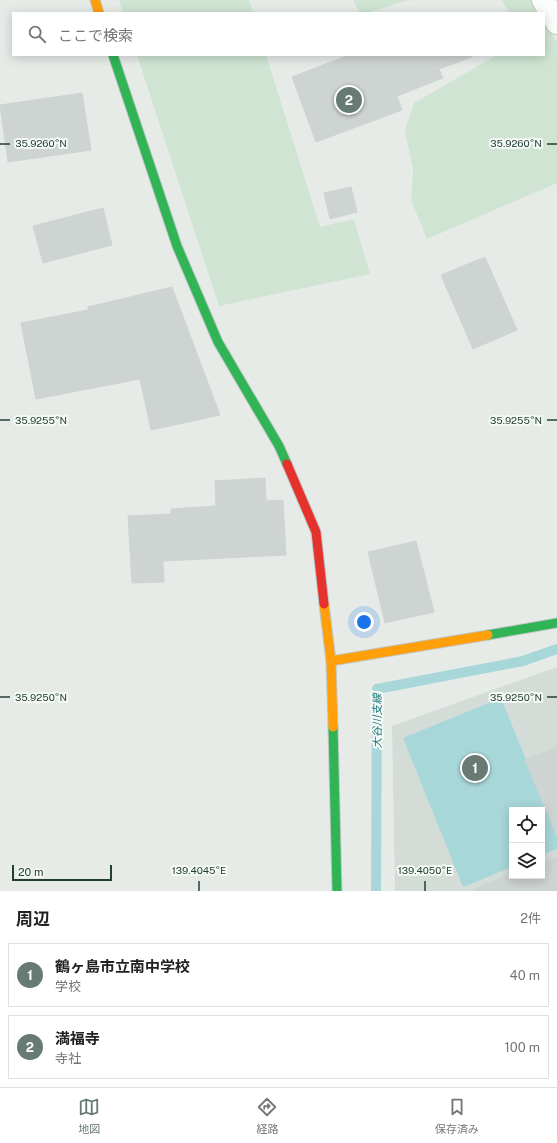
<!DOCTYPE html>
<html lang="ja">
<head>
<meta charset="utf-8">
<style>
  body { margin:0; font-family:"Public Sans","Noto Sans JP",sans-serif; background:#f2f2f2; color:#222 }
  .controls { position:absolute; right:12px; bottom:12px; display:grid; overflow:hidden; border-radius:0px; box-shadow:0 2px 10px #0003 }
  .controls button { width:36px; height:36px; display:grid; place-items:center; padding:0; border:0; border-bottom:1px solid #e0e0e0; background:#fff; color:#222; font:20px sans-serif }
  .scale { position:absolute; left:12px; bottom:10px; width:100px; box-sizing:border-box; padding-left:4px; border:2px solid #233f34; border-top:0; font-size:11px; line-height:14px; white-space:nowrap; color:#233f34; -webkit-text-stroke:3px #f5faf6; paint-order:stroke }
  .you { position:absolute; left:364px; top:622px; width:14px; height:14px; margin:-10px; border:3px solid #fff; border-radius:50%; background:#1a73e8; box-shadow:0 0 0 6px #1a73e833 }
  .badge { display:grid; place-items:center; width:26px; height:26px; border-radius:50%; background:#677b73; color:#fff; font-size:13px; font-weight:700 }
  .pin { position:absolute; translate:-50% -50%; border:2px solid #fff; box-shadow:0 1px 4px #0006 }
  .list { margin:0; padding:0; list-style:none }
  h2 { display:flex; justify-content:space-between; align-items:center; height:52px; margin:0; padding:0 16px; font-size:17px }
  h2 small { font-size:13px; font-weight:400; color:#767676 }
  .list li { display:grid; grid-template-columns:26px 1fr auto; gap:12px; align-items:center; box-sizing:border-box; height:64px; margin:0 8px 8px; padding:0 8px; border:1px solid #e0e0e0; border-radius:0px }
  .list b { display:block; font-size:15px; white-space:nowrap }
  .list p { margin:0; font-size:13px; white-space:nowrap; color:#767676 }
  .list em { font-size:13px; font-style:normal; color:#767676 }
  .icon { flex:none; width:22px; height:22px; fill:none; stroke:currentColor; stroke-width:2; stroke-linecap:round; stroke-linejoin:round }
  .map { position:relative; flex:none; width:557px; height:891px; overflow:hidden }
  .search { position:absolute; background:#fff; box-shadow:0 2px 10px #0003; left:12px; right:12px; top:12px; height:44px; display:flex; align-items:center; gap:10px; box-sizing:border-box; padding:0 14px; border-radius:0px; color:#767676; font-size:15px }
  .sheet { height:196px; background:#fff }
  nav { display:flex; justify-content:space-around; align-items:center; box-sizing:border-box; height:56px; border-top:1px solid #e0e0e0; background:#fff; font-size:11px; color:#767676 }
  nav a { display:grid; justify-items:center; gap:2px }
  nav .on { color:#677b73 }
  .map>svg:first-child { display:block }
  .built { fill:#d4dcd8; fill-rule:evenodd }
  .green { fill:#cfe4d3 }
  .water { fill:#a8d7d9 }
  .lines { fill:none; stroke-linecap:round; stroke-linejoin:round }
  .stream { stroke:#a8d7d9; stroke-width:10 }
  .building { fill:#ced4d1; stroke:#cfd4d1 }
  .street-casing { stroke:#c3c8c5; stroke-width:24 }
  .fast-casing { stroke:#c1c9c5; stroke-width:11 }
  .slow-casing { stroke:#c1c9c5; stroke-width:11 }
  .jam-casing { stroke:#c1c9c5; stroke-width:11 }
  .street { stroke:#fbfcfc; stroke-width:22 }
  .fast { stroke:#30b455; stroke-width:9 }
  .slow { stroke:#ff9f0a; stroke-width:9 }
  .jam { stroke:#e5322d; stroke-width:9 }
  .ticks { fill:none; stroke:#233f34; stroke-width:1.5 }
  .labels { text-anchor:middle; stroke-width:4; stroke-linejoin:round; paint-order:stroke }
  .water-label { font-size:11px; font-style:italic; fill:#1d777b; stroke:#f5faf6 }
  .ticks-label { font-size:10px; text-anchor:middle; fill:#233f34; stroke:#f5faf6; stroke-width:4; stroke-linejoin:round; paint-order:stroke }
</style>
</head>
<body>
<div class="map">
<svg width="557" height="891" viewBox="0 0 557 891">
  <rect width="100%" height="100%" fill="#e6ebe8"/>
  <!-- built -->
  <path class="built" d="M557,667V891H395L392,726ZM512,810H542V876H512Z"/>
  <!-- green -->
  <g class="green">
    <polygon points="119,0 249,0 253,13 123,13"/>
    <polygon points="353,0 409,0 366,13 360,13"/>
    <polygon points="501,0 531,0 539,13 510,13"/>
    <polygon points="544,21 557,42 557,183 427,239 411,200 413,170 405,130 414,103 497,55 544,55"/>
    <polygon points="137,55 266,55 320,227 354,219 370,274 219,306"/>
  </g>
  <!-- water -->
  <polygon class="water" points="501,698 557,836 557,849 542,855 542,810 512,810 512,867 463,887 403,738"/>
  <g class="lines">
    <!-- stream -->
    <polyline class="stream" points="376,891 377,689 523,661 557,649"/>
  </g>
  <!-- building -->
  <g class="building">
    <polygon points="349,55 471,55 472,57 439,69 443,78 397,96 402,110 316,142 292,77"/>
    <polygon points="82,93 91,150 8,162 0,105"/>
    <polygon points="351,187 357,212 330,219 324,193"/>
    <polygon points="103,208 112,245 43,263 33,226"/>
    <polygon points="485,257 517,330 473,349 441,275"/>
    <polygon points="172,287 220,415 151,430 140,379 36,399 21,323 88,310 88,307"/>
    <polygon points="265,478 266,501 283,500 286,555 163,561 164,582 132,583 128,516 171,514 171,509 216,506 215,481"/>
    <polygon points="416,541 434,612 385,623 368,552"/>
    <polygon points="557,747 557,834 556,834 525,760"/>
    <polygon points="557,857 557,891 474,891 474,889 512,874 512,876 542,876 542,862"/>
  </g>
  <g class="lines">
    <!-- street casing -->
    <g class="street-casing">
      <polyline id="street" points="543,0 557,23"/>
    </g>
    <!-- fast casing -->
    <g class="fast-casing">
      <g id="fast">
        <polyline points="113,55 177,246 218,342 279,446 287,464"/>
        <polyline points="488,635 557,623"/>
        <polyline points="333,727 337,891"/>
      </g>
    </g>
    <!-- slow casing -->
    <g class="slow-casing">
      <g id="slow">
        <polyline points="95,0 99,13"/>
        <polyline points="324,604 331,661 333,727"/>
        <polyline points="331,661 488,635"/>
      </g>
    </g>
    <!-- jam casing -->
    <g class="jam-casing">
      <polyline id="jam" points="287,464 316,532 324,604"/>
    </g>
    <!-- street -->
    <use href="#street" class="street"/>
    <!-- fast -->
    <use href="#fast" class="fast"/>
    <!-- slow -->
    <use href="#slow" class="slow"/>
    <!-- jam -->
    <use href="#jam" class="jam"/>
  </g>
  <!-- ticks -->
  <path class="ticks" d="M0,144H10M547,144H557M0,420H10M547,420H557M0,697H10M547,697H557M199,881V891M425,881V891"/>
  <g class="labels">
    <!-- water labels -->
    <g class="water-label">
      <text transform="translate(377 721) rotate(-90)" y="4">大谷川支線</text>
    </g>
  </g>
  <g class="ticks-label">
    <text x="41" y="147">35.9260°N</text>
    <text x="516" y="147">35.9260°N</text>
    <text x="41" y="424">35.9255°N</text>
    <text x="516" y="424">35.9255°N</text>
    <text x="41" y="701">35.9250°N</text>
    <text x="516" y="701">35.9250°N</text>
    <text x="199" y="874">139.4045°E</text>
    <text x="425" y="874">139.4050°E</text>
  </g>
</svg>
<div class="controls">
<button><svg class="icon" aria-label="locate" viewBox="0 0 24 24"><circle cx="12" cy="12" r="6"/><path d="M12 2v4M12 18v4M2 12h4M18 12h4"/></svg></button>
<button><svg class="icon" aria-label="layers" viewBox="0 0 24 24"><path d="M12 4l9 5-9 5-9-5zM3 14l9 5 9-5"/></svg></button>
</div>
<div class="scale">20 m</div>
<div class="you"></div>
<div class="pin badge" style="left:475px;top:768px">1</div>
<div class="pin badge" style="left:349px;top:100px">2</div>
<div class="search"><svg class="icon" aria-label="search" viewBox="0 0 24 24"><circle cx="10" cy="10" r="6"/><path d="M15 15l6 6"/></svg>ここで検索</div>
</div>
<section class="sheet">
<h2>周辺<small>2件</small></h2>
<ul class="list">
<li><span class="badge">1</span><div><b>鶴ヶ島市立南中学校</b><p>学校</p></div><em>40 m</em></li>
<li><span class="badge">2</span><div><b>満福寺</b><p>寺社</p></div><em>100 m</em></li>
</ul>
</section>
<nav>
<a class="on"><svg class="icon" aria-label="map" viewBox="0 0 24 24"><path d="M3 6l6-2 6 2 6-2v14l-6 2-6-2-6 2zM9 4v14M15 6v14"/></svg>地図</a>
<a><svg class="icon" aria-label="directions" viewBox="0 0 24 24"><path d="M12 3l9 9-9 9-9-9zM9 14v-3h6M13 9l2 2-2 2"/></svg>経路</a>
<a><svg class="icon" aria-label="saved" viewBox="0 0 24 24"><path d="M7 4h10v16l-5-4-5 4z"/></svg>保存済み</a>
</nav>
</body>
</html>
